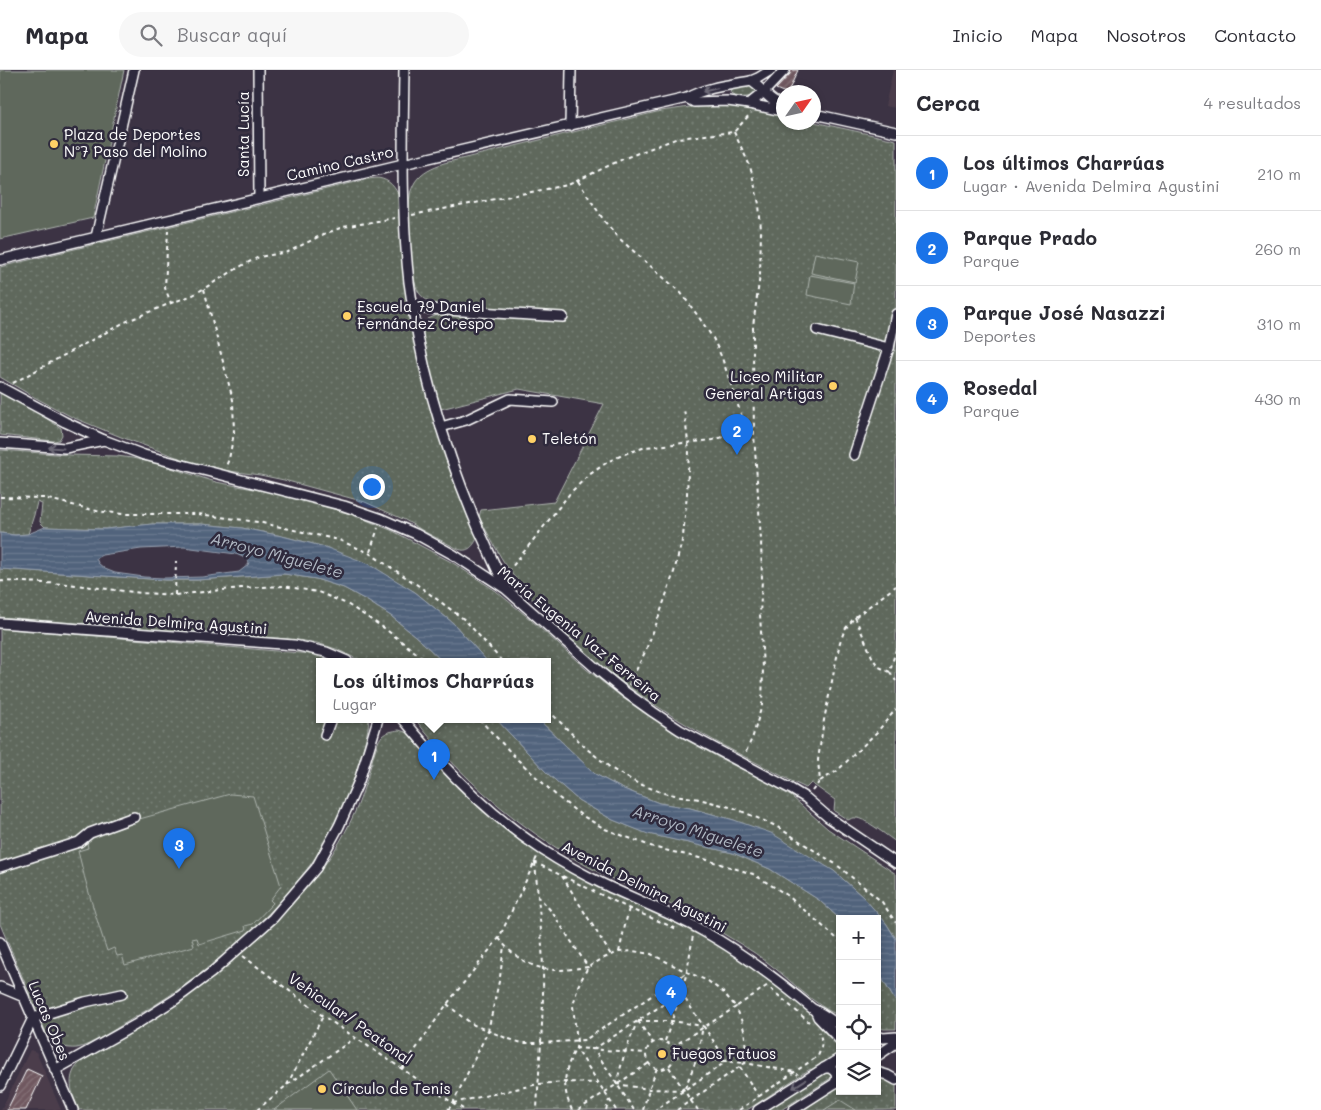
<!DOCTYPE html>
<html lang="es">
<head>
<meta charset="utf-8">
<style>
  body { margin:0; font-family:Mali,sans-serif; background:#f7f7f7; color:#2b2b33 }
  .controls { position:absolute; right:15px; bottom:15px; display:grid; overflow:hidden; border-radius:0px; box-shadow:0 2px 8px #0003 }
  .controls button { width:45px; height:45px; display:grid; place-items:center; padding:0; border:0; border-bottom:1px solid #e1e1e2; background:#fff; color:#2b2b33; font:25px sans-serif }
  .compass { position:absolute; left:776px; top:15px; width:45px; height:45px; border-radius:50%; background:#fff; box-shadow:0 2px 8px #0003; rotate:56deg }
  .you { position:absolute; left:371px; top:416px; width:18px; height:18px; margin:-12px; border:4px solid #fff; border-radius:50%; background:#1a73e8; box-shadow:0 0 0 8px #1a73e833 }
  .badge { display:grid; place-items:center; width:32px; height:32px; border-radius:50%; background:#1a73e8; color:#fff; font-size:16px; font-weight:700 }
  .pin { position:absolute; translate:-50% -41px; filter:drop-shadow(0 1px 2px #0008) }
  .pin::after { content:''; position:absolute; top:26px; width:18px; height:15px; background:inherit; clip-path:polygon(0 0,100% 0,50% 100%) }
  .popup { position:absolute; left:316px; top:588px; width:235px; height:65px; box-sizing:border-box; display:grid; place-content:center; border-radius:0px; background:#fff; filter:drop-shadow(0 1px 4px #0005); font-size:16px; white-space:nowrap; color:#7c7c81 }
  .popup b { font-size:19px; color:#2b2b33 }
  .popup::after { content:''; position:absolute; left:50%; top:100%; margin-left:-10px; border:10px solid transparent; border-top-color:#fff }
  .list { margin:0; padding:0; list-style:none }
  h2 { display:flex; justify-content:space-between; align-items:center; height:65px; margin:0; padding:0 20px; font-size:21px }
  h2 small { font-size:16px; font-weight:400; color:#7c7c81 }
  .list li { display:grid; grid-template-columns:32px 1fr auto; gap:15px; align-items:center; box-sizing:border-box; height:75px; padding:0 20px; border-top:1px solid #e1e1e2 }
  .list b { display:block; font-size:19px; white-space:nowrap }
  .list p { margin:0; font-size:16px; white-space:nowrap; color:#7c7c81 }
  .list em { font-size:16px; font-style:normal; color:#7c7c81 }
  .icon { flex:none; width:28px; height:28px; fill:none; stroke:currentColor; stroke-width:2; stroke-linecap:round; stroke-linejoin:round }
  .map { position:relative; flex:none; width:896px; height:1040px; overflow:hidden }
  header { display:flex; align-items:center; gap:30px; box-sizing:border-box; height:70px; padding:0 25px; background:#fff; border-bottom:1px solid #e1e1e2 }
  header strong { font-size:24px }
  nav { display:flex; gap:28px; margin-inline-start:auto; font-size:18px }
  .search { width:350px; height:45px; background:#f7f7f7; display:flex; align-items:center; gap:12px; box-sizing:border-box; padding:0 18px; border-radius:28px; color:#7c7c81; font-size:19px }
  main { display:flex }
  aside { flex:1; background:#fff }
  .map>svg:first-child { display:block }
  .built { fill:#4c3e4c }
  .green { fill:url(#green-dots); stroke:#aeb4ae }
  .pitch { fill:#5e685c; stroke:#aeb4ae }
  .water { fill:url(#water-rules); stroke:#97a1b0; fill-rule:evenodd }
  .building { fill:url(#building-hatch); stroke:#fff }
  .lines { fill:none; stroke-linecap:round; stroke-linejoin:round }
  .minor-casing { stroke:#fff; stroke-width:12 }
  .path { stroke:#fff; stroke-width:2; stroke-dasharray:4 4; stroke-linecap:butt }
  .minor { stroke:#2f2a3d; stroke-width:9 }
  .oneway { stroke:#6d6a77 }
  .poi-dot { fill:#ffd166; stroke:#2f2a3d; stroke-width:2 }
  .labels { text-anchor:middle; stroke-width:5; stroke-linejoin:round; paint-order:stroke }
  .street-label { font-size:15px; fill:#fff; stroke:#2f2a3d }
  .poi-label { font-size:15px; fill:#fff; stroke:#2f2a3d; text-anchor:start }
  .water-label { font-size:16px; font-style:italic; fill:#b1b9c4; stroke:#2f2a3d }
</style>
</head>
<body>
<header>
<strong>Mapa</strong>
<div class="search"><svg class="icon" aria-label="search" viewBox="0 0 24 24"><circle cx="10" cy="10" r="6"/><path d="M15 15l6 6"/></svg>Buscar aquí</div>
<nav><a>Inicio</a><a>Mapa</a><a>Nosotros</a><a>Contacto</a></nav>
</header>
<main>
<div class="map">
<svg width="896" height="1040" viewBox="0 0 896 1040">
  <defs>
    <pattern id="green-dots" width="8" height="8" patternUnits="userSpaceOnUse" patternTransform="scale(1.25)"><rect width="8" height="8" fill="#5e685c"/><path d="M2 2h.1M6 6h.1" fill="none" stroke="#767f74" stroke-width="1.8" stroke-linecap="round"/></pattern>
    <pattern id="water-rules" width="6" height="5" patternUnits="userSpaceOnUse" patternTransform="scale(1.25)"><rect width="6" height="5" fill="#51637c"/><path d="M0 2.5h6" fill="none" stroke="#6b7a90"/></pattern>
    <pattern id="building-hatch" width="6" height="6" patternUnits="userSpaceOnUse" patternTransform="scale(1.25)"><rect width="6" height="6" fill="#705960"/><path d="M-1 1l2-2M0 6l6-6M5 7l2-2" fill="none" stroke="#857278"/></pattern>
  </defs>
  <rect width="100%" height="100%" fill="#3c3344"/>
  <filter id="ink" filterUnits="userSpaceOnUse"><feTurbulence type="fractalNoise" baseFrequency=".02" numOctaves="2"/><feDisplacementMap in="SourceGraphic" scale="10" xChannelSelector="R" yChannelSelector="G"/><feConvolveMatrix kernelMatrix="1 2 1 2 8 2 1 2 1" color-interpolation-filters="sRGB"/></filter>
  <g filter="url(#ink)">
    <!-- built -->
    <g class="built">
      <polygon points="893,0 896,0 896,38 885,36"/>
      <polygon points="30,980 36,982 61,1040 1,1040"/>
    </g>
    <!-- green -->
    <g class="green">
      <path d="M749,16L753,17L757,21C752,29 741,28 732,25L730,23L731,20L733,18Z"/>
      <path d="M704,35C731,35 757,40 783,46L784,52H814L896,70V772C887,766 865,748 856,748C852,747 851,749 848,750L834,741L835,730L811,713L806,718C790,711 775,702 759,694C664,647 573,587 509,500C498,484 489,465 479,447L481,440L554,432L604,334L519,319L441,339L430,299L423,266V258L428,249L437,245L438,235C429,232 421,228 417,219C411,205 407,142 410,126C410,121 413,116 415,112C422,101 433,97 444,93L661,41Z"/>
      <path d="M378,108C390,110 395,117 400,128L428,325L449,397L478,466C474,476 468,483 458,479L425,462L405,450L365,432L284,410L260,405L229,401L193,393L121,367L72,347L34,327L0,307V197C123,167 246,139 368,109Z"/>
      <polygon points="0,321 27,336 61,358 62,365 59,370 54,371 0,365"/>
      <polygon points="0,380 69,385 117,386 132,388 155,393 216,412 275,423 313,433 354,445 393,461 453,493 496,521 530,549 586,599 623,628 646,644 679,666 731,694 766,711 792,727 828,759 896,804 896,869 886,853 864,828 834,801 734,750 690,738 659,733 621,718 595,704 538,649 548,649 548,591 487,591 453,553 415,522 325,477 282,466 242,458 201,454 152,454 105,459 45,457 40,452 42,434 37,432 34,445 28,464 15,465 0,463"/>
      <polygon points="0,499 165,510 197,510 284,504 316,509 344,518 366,530 391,546 420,570 442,591 361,591 336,579 317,573 298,570 213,563 161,560 0,547"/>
      <path d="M0,558L312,584L331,591H320V649H369C368,663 364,676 360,689C349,728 332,766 308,798C273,844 229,884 182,917C164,930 145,941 127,952C115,959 90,976 77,978C64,979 55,975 47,965L0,854Z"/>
      <path d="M415,649H496L547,703L578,730L613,750L649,764L733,783L770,799L819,830L840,849V946C813,935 790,909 767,892C752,880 735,871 719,861C698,848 675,836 652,826C635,818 617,812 600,803C530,767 462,711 415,649Z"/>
      <path d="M399,660L409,663L414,668L543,785C577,807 614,826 651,841C658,844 666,846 673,849C691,857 707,867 723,877C758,899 793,924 822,955C829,963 844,975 838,986L814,1000L810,999L747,1040H79C74,1028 67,1014 74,1000C84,982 131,963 149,952C187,928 222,901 255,871C294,835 332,794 354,744C359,734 362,723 366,712C370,702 375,673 382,666C386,662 393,661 399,660Z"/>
      <polygon points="877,900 896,932 896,959 884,959 877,958"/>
      <polygon points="829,1000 832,1005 831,1008 781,1040 766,1040"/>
      <polygon points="877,1007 892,1012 896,1015 896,1040 803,1040 840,1016 840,1021 877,1021"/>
    </g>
    <!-- pitch -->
    <g class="pitch">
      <polygon points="0,0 124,0 93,148 0,169"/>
      <polygon points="815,183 859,192 855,212 811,203"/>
      <polygon points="810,205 854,213 851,234 807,225"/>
      <path d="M230,724L253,726L281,816L270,830L273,833L253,854L245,856L246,860L199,874L197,868L192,869L194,876L125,895L122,885L117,886L114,878L107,881C96,848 86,815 78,781L88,778L86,767L125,753Z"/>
      <polygon points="329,999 357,1040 274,1040"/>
      <polygon points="840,1030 856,1040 824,1040"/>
    </g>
    <!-- water -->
    <g class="water">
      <path d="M152,454H201L242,458L282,466L325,477L369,494L415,522L453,553L487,591H442L420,570L391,546L366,530L344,518L316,509L284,504L197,510H165L0,499V463L15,465L28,464L45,457L105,459ZM184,477L236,484L247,489L249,492L248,495L239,502L202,507L164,508L144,507L115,503L105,499L98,493L96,488L102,485L141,479Z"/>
      <polygon points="496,649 538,649 595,704 621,718 659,733 690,738 734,750 771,763 834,801 864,828 886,853 896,869 896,932 877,900 877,849 840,849 819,830 770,799 733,783 648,764 613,750 578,730 547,703"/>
    </g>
    <!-- building -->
    <g class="building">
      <polygon points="791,0 798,0 788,22 783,22 776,19 790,4"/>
      <polygon points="27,999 42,1006 26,1040 7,1040"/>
    </g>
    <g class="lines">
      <!-- minor casing -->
      <g class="minor-casing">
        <g id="minor">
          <polyline points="258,0 259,128"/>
          <path d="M404,0C403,70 401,142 409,212C420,297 445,381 479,460C488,479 496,499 506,518"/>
          <polyline points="751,11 758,8 771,0"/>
          <polyline points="687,28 694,32 728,31 749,34 778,40 784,38"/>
          <polyline points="749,34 764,22 785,0"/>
          <polyline points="814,44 896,62"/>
          <polyline points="570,56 571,0"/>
          <polyline points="96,167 134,0"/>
          <path d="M0,190L403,94L687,28C706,17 730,15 751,11C759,16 763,22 770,28C774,32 779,33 784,37"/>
          <polyline points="413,238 563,247"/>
          <polyline points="817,260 889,278"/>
          <polyline points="0,317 65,352 104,370 144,385 344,436 382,449 416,464 454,485 506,519 599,601 625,622 653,642 680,660 791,719 806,728 828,747 896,793"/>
          <polyline points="441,357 466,350 510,329 553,332"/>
          <polyline points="0,373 65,378 104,370"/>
          <polyline points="854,385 889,278 896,244"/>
          <polyline points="0,553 294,575 326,582 347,591"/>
          <path d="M403,649C443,698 488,744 541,779C561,792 582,804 603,814C636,830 671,843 703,861C743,883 779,911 814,940C824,943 830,951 840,955"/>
          <polyline points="325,665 331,649"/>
          <polyline points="0,797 79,772 90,763 134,747"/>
          <polyline points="0,872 73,1040"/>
          <polyline points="0,917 24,927"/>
          <polyline points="815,940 818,947 840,970"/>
          <polyline points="877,966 883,968 896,967"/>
          <polyline points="877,986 896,973"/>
          <path d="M824,998H830C837,1002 838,1006 835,1013"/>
          <polyline points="55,1000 135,955 176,929 211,903 273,848 316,798 339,756 359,711 378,649"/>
          <polyline points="877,1002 887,1005 896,1010"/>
          <polyline points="0,1016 33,948 85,932 122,924"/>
          <polyline points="758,1040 840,988"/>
          <polyline points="793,1040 840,1010"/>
        </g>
      </g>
      <!-- path -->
      <g class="path">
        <polyline points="734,62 750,96 759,134 761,160 760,205 753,256 753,281 754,364 761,470 762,510 760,544 763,598 762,635 753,666 745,684"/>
        <polyline points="578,111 605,152 621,170 681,223 698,246 713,268 722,288 746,359"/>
        <polyline points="412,145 568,115 625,88 678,68 734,62 751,43"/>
        <polyline points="168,160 165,218 171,233"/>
        <polyline points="204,219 233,330 234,363 229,389 226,396"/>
        <polyline points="13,313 125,252 171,233 193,225 243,195 259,187 288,182 324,164 343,157 395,148"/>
        <polyline points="0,427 44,428 97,441 122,444 198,444 258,452 339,470 369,483 419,516 465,550 502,591"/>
        <polyline points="370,482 378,458"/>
        <polyline points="508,502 571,422 589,405 609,391 627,383 646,377 713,370 754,357"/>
        <polyline points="0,511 67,514 141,523 175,525 241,518 283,516 318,522 347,534 384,558 419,585 425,591"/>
        <polyline points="175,525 176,491"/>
        <polyline points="855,547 873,589 879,597 890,602"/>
        <polyline points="896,579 890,602 896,611"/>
        <polyline points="629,615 645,582 657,552 674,502 683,467 687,424 689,381 684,338"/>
        <polyline points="548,640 587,679 612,699 637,713 663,723 699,729 734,738 776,756 837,795 882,832 896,853"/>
        <polyline points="479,649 518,690 559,728 581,745 605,759 656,778 704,789 753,804 787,825 834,866 840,872"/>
        <polyline points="820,711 837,701 877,662 896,639"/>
        <polyline points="812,721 820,711 818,690 824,650 840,572 845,559 855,547 896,516"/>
        <polyline points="534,792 628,838 677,859"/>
        <path d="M535,793C538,828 542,864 543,899C544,946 539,993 537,1040"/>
        <polyline points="562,806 611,885"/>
        <path d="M499,868C512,887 535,901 560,900C569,900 578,898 588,897L552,842L539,827"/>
        <polyline points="619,882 629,838"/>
        <polyline points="243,886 323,946 453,1033 465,1040"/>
        <polyline points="771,919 809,952"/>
        <polyline points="447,934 461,946 474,955 506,968 522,973 541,973 585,970 686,903"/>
        <polyline points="638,951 672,951 703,956"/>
        <polyline points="638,951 653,973"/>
        <polyline points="665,971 681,923 687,902 693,865"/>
        <circle cx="660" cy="985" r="14"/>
        <path d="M672,977L736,937C746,959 746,970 745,993L674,986"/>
        <polyline points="669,997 691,1031 698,1040"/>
        <polyline points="740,997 759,1027"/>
        <polyline points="402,999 447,934 499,868 537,787"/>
        <polyline points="616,1014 649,1019 683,1020"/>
        <polyline points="616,1014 625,982 637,952"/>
        <polyline points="287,1015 323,946"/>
        <polyline points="685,1018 697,988 703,956"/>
        <polyline points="453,1033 538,1014 565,1012 598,1013"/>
        <polyline points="257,1040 287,1015 355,968"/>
        <polyline points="448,1040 453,1033 488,961 500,907 504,876"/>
        <path d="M572,1040C561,1017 564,1000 576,978L646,983"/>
        <polyline points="578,1040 649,993"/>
        <polyline points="606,1040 609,1030"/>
        <polyline points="616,1040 576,978 577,971 573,936 578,916 588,897 604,888 619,882 633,881 651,884 687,902 708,911 724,923 736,937 768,915"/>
        <polyline points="634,1040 594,979 681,923 727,991 655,1040"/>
        <polyline points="643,1040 649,1019 657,998"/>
        <polyline points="677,1040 745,993 795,1002 798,1005"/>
        <path d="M739,1040L818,986C822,977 823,972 819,962"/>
      </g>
      <!-- minor -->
      <use href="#minor" class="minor"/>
    </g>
    <!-- one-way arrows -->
    <defs><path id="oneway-shaft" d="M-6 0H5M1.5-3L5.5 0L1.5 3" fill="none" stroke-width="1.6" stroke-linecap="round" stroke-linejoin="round" transform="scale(1.25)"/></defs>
    <g class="oneway">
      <use href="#oneway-shaft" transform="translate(710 20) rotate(167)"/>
      <use href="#oneway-shaft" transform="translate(56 378) rotate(-176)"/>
      <use href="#oneway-shaft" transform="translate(799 1014) rotate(147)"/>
    </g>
  </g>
  <!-- markers -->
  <g class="poi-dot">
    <circle cx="54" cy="74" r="5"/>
    <circle cx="347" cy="246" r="5"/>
    <circle cx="833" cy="316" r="5"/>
    <circle cx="532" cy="369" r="5"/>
    <circle cx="662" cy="984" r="5"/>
    <circle cx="322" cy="1019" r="5"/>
  </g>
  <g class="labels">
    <!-- street labels -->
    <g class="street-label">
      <text transform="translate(244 64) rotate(-90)" y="5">Santa Lucía</text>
      <text transform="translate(340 94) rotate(-13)" y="5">Camino Castro</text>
      <text transform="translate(176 553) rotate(4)" y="5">Avenida Delmira Agustini</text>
      <text transform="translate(579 564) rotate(39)" y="5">María Eugenia Vaz Ferreira</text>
      <text transform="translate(644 817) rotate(27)" y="5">Avenida Delmira Agustini</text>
      <text transform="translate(350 949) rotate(35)" y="5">Vehicular/ Peatonal</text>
      <text transform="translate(49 951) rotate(67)" y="5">Lucas Obes</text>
    </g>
    <!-- poi labels -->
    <g class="poi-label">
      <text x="64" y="70">Plaza de Deportes<tspan x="64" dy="17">Nº7 Paso del Molino</tspan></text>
      <text x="357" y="242">Escuela 79 Daniel<tspan x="357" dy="17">Fernández Crespo</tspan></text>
      <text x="823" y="312" text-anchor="end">Liceo Militar<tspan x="823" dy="17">General Artigas</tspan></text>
      <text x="542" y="374">Teletón</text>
      <text x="672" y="989">Fuegos Fatuos</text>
      <text x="332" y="1024">Círculo de Tenis</text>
    </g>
    <!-- water labels -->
    <g class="water-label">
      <text transform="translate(277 485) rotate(15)" y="6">Arroyo Miguelete</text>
      <text transform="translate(698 761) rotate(18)" y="6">Arroyo Miguelete</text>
    </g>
  </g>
</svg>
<div class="controls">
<button>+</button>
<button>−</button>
<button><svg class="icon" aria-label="locate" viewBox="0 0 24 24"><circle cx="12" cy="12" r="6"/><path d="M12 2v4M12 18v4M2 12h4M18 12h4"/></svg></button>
<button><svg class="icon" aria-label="layers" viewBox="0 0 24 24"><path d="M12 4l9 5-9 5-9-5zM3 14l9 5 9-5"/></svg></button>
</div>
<svg class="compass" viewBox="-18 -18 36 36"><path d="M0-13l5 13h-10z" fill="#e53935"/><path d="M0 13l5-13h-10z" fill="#7c7c81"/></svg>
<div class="you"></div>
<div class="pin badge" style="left:434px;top:710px">1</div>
<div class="popup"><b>Los últimos Charrúas</b>Lugar</div>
<div class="pin badge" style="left:737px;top:385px">2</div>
<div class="pin badge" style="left:179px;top:799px">3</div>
<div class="pin badge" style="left:671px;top:946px">4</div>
</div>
<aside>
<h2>Cerca<small>4 resultados</small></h2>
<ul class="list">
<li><span class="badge">1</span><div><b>Los últimos Charrúas</b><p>Lugar · Avenida Delmira Agustini</p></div><em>210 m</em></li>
<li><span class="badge">2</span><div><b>Parque Prado</b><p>Parque</p></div><em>260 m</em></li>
<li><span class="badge">3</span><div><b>Parque José Nasazzi</b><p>Deportes</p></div><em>310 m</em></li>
<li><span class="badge">4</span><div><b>Rosedal</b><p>Parque</p></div><em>430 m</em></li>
</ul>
</aside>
</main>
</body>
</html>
